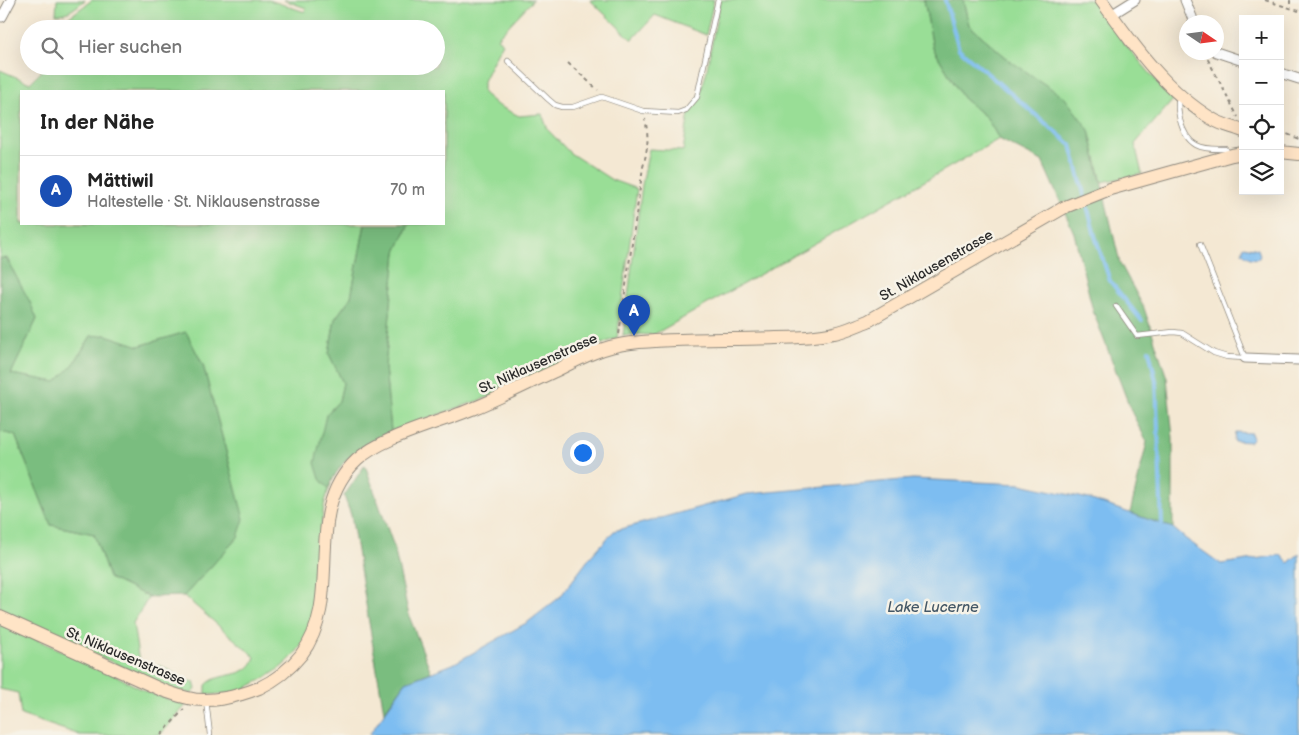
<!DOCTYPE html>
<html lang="de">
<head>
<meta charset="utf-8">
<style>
  body { margin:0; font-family:"Balsamiq Sans",sans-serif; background:#f2f2f2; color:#222 }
  .controls { position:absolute; right:15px; top:15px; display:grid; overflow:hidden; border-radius:0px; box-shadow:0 5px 20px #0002 }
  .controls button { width:45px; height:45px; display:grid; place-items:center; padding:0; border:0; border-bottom:1px solid #e0e0e0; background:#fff; color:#222; font:25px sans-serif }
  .compass { position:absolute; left:1179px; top:15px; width:45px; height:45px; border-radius:50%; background:#fff; box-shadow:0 5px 20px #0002; rotate:103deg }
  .you { position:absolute; left:582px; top:452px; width:18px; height:18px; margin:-12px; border:4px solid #fff; border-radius:50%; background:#1a73e8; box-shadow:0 0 0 8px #1a73e833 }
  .badge { display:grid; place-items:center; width:32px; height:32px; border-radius:50%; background:#1a73e8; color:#fff; font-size:16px; font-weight:700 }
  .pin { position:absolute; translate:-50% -41px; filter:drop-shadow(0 1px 2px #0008) }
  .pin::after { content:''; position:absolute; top:26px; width:18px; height:15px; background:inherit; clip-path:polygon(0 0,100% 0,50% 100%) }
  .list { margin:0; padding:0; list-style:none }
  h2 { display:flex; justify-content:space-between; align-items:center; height:65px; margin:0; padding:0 20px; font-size:21px }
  h2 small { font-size:16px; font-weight:400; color:#767676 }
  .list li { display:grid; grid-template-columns:32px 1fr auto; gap:15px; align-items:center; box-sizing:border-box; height:70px; padding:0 20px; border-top:1px solid #e0e0e0 }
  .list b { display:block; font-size:19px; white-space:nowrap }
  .list p { margin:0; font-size:16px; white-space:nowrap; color:#767676 }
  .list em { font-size:16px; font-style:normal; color:#767676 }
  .icon { flex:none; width:28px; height:28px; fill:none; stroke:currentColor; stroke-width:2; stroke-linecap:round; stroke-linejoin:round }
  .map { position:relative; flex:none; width:1299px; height:735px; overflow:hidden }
  .search { position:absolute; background:#fff; box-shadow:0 5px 20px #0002; left:20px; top:20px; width:425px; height:55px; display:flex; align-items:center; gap:12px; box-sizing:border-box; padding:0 18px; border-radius:28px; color:#767676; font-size:19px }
  .panel { position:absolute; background:#fff; box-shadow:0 5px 20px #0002; left:20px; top:90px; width:425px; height:135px; border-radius:0px }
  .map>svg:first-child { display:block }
  .green { fill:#99de96; stroke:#628460 }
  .forest { fill:#7abd7f; stroke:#527455 }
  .water { fill:#7dbdf1; stroke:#54748e }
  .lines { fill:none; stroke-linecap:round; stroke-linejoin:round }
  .stream { stroke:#7dbdf1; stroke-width:4 }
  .lane-casing { stroke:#908a7f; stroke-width:6 }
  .street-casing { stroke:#908a7f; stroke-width:11 }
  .secondary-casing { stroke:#908a7f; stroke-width:14 }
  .path { stroke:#908a7f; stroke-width:2; stroke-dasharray:4 4; stroke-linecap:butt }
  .lane { stroke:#fff; stroke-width:4.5 }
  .street { stroke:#fff; stroke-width:9 }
  .secondary { stroke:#ffe4c6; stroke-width:12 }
  .labels { text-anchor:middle; stroke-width:5; stroke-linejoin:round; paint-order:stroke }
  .street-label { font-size:14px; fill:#2b2b2b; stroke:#f7f3e8 }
  .water-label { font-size:15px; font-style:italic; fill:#445766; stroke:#f7f3e8 }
</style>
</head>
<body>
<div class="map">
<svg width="1299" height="735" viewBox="0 0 1299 735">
  <rect width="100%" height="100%" fill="#f7f3e8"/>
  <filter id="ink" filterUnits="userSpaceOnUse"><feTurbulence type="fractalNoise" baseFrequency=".02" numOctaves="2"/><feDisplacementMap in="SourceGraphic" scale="10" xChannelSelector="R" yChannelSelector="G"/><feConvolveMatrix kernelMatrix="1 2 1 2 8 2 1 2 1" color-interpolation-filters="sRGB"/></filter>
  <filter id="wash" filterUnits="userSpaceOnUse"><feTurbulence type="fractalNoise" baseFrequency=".0096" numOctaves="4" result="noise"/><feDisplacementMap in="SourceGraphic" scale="20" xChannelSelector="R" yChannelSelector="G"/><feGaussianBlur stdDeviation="1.12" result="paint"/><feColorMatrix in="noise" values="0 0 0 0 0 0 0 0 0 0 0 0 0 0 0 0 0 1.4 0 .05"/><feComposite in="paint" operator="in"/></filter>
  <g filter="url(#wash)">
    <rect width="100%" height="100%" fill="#f4e8d3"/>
    <!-- green -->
    <g class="green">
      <path d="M57,0H85C76,7 68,15 56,14Z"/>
      <path d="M92,0H269L305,12L306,8L284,0H533L497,38L503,43L497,53L483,81V93L497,105L519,116L542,114L548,130L570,153L612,180L637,189L617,338L589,349L492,396L391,431L385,367L396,252L409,224H444V91H21V224H365L351,297L335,319L329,354L343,383L339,401L326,415L320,479L329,489C318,518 322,546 320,576C318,623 304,658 261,680C254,683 247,688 240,691C230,694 217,694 206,695V685C220,670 247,681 255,657L184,596L238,537L230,466L203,365L186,332L139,346L106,335L91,336L73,365L56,382L11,374L37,319L7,258L0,259V70L30,83L41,72L43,66H436V29H65L62,21L68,18Z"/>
      <polygon points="590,0 714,0 706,35 655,15 632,40"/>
      <polygon points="720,0 924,0 933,48 963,98 987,118 999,139 653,335 635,334 623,336 642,185 649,149 683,151 689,113 698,101 706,74"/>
      <polygon points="963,0 1094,0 1124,43 1173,100 1135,144 1142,174 1102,182 1089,130 969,25"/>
      <polygon points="0,432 15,435 51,525 94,534 109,578 149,597 133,623 138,656 143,664 161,666 173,672 173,676 175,678 194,682 196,689 192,694 173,690 0,611"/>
      <polygon points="0,623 109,672 147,692 186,705 160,735 80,735 21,715 18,693 0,689"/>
    </g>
    <!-- forest -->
    <g class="forest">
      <polygon points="924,0 963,0 969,25 1009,60 1065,98 1089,130 1120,263 1144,308 1167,378 1173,438 1173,528 1130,513 1147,442 1132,413 1093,311 1074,233 1042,161 999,139 987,118 963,98 933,48"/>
      <path d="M365,224H409L396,252L385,367L391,431C364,445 339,458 329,489L320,479L315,463L326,415L339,401L343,383L329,354L335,319L351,297Z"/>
      <polygon points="6,258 30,302 37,319 11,374 56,382 73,365 91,336 106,335 139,346 186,332 203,365 244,519 238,537 184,596 149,597 109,578 94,534 51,525 15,435 0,432 0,259"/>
      <polygon points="365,465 394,547 409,616 431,672 406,682 384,712 351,515 344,496"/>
    </g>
    <!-- water -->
    <g class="water">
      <path d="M1244,246L1258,249L1260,255L1259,258C1252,260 1246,257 1242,252Z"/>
      <polygon points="1235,432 1251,433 1253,439 1250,442 1234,441"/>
      <polygon points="913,479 1021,484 1089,499 1173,528 1186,539 1221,564 1281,555 1288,563 1299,554 1299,735 369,735 406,682 453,664 528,622 560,597 591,556 614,531 747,494"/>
    </g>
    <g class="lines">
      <!-- stream -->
      <g class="stream">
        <polyline points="945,0 959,49 1071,145 1095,236 1110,281 1142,321"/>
        <polyline points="1149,350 1156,381 1162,524"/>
      </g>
    </g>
  </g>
  <g filter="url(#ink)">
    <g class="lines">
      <!-- lane casing -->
      <g class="lane-casing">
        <g id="lane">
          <polyline points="508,61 548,99 555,105 562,107 573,107 602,97 643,111 678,113 686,110 697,97 718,0"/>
          <path d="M1179,96C1177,105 1178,111 1180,120C1187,147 1201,150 1226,149L1228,155"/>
          <polyline points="1116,306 1137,336 1173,332 1182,333 1214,353 1227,357 1245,358 1200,244"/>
          <polyline points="206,700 210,735"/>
        </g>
      </g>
      <!-- street casing -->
      <g class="street-casing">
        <g id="street">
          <polyline points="1185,0 1194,22"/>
          <polyline points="1111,15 1135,0"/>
          <polyline points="2,17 11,0"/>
          <polyline points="1216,52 1243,61"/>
          <polyline points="1280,73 1299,79"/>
          <polyline points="1245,358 1299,360"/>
        </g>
      </g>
      <!-- secondary casing -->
      <g class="secondary-casing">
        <g id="secondary">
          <path d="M1101,0C1133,45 1166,92 1214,120C1223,125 1233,127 1243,131"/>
          <polyline points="1280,152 1299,154"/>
          <path d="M0,617L162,690C171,693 179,696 188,698C209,704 239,696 259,688C276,680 289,670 301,655C346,596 300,513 357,460C383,436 439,423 472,409C502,397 530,382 559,369C582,357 604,346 631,343C679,338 728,340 776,338C795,338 815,337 834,333C846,331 857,325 868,321L1065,207L1110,189L1232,155L1243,153"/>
        </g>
      </g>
      <!-- path -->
      <g class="path">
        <polyline points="1265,0 1299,11"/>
        <polyline points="1290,0 1290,8"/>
        <polyline points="1204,52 1238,117"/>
        <polyline points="568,63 598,90"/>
        <polyline points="1280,131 1299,139"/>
        <path d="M619,334L643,167C648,148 649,137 645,119"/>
        <polyline points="161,735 184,709"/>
      </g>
      <!-- lane -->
      <use href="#lane" class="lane"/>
      <!-- street -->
      <use href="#street" class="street"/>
      <!-- secondary -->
      <use href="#secondary" class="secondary"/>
    </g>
  </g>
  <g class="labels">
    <!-- street labels -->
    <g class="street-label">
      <text transform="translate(936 265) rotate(-30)" y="5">St. Niklausenstrasse</text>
      <text transform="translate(538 363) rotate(-24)" y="5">St. Niklausenstrasse</text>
      <text transform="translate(126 656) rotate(23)" y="5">St. Niklausenstrasse</text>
    </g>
    <!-- water labels -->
    <g class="water-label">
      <text x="933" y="612">Lake Lucerne</text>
    </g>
  </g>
</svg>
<div class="controls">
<button>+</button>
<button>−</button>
<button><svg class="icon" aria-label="locate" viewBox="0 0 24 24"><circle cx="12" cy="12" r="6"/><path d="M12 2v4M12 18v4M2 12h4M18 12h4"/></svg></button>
<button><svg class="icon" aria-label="layers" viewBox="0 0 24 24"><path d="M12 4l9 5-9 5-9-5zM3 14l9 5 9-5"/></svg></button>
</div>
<svg class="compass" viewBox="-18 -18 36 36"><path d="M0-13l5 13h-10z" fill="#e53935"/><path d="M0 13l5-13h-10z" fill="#767676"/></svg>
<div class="you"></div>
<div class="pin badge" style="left:634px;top:336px;background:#1a4fb4">A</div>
<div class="search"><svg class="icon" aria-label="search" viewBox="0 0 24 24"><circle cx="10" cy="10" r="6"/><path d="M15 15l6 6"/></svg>Hier suchen</div>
<section class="panel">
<h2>In der Nähe<small></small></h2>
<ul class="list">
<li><span class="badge" style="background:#1a4fb4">A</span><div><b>Mättiwil</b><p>Haltestelle · St. Niklausenstrasse</p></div><em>70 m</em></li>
</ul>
</section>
</div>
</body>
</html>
